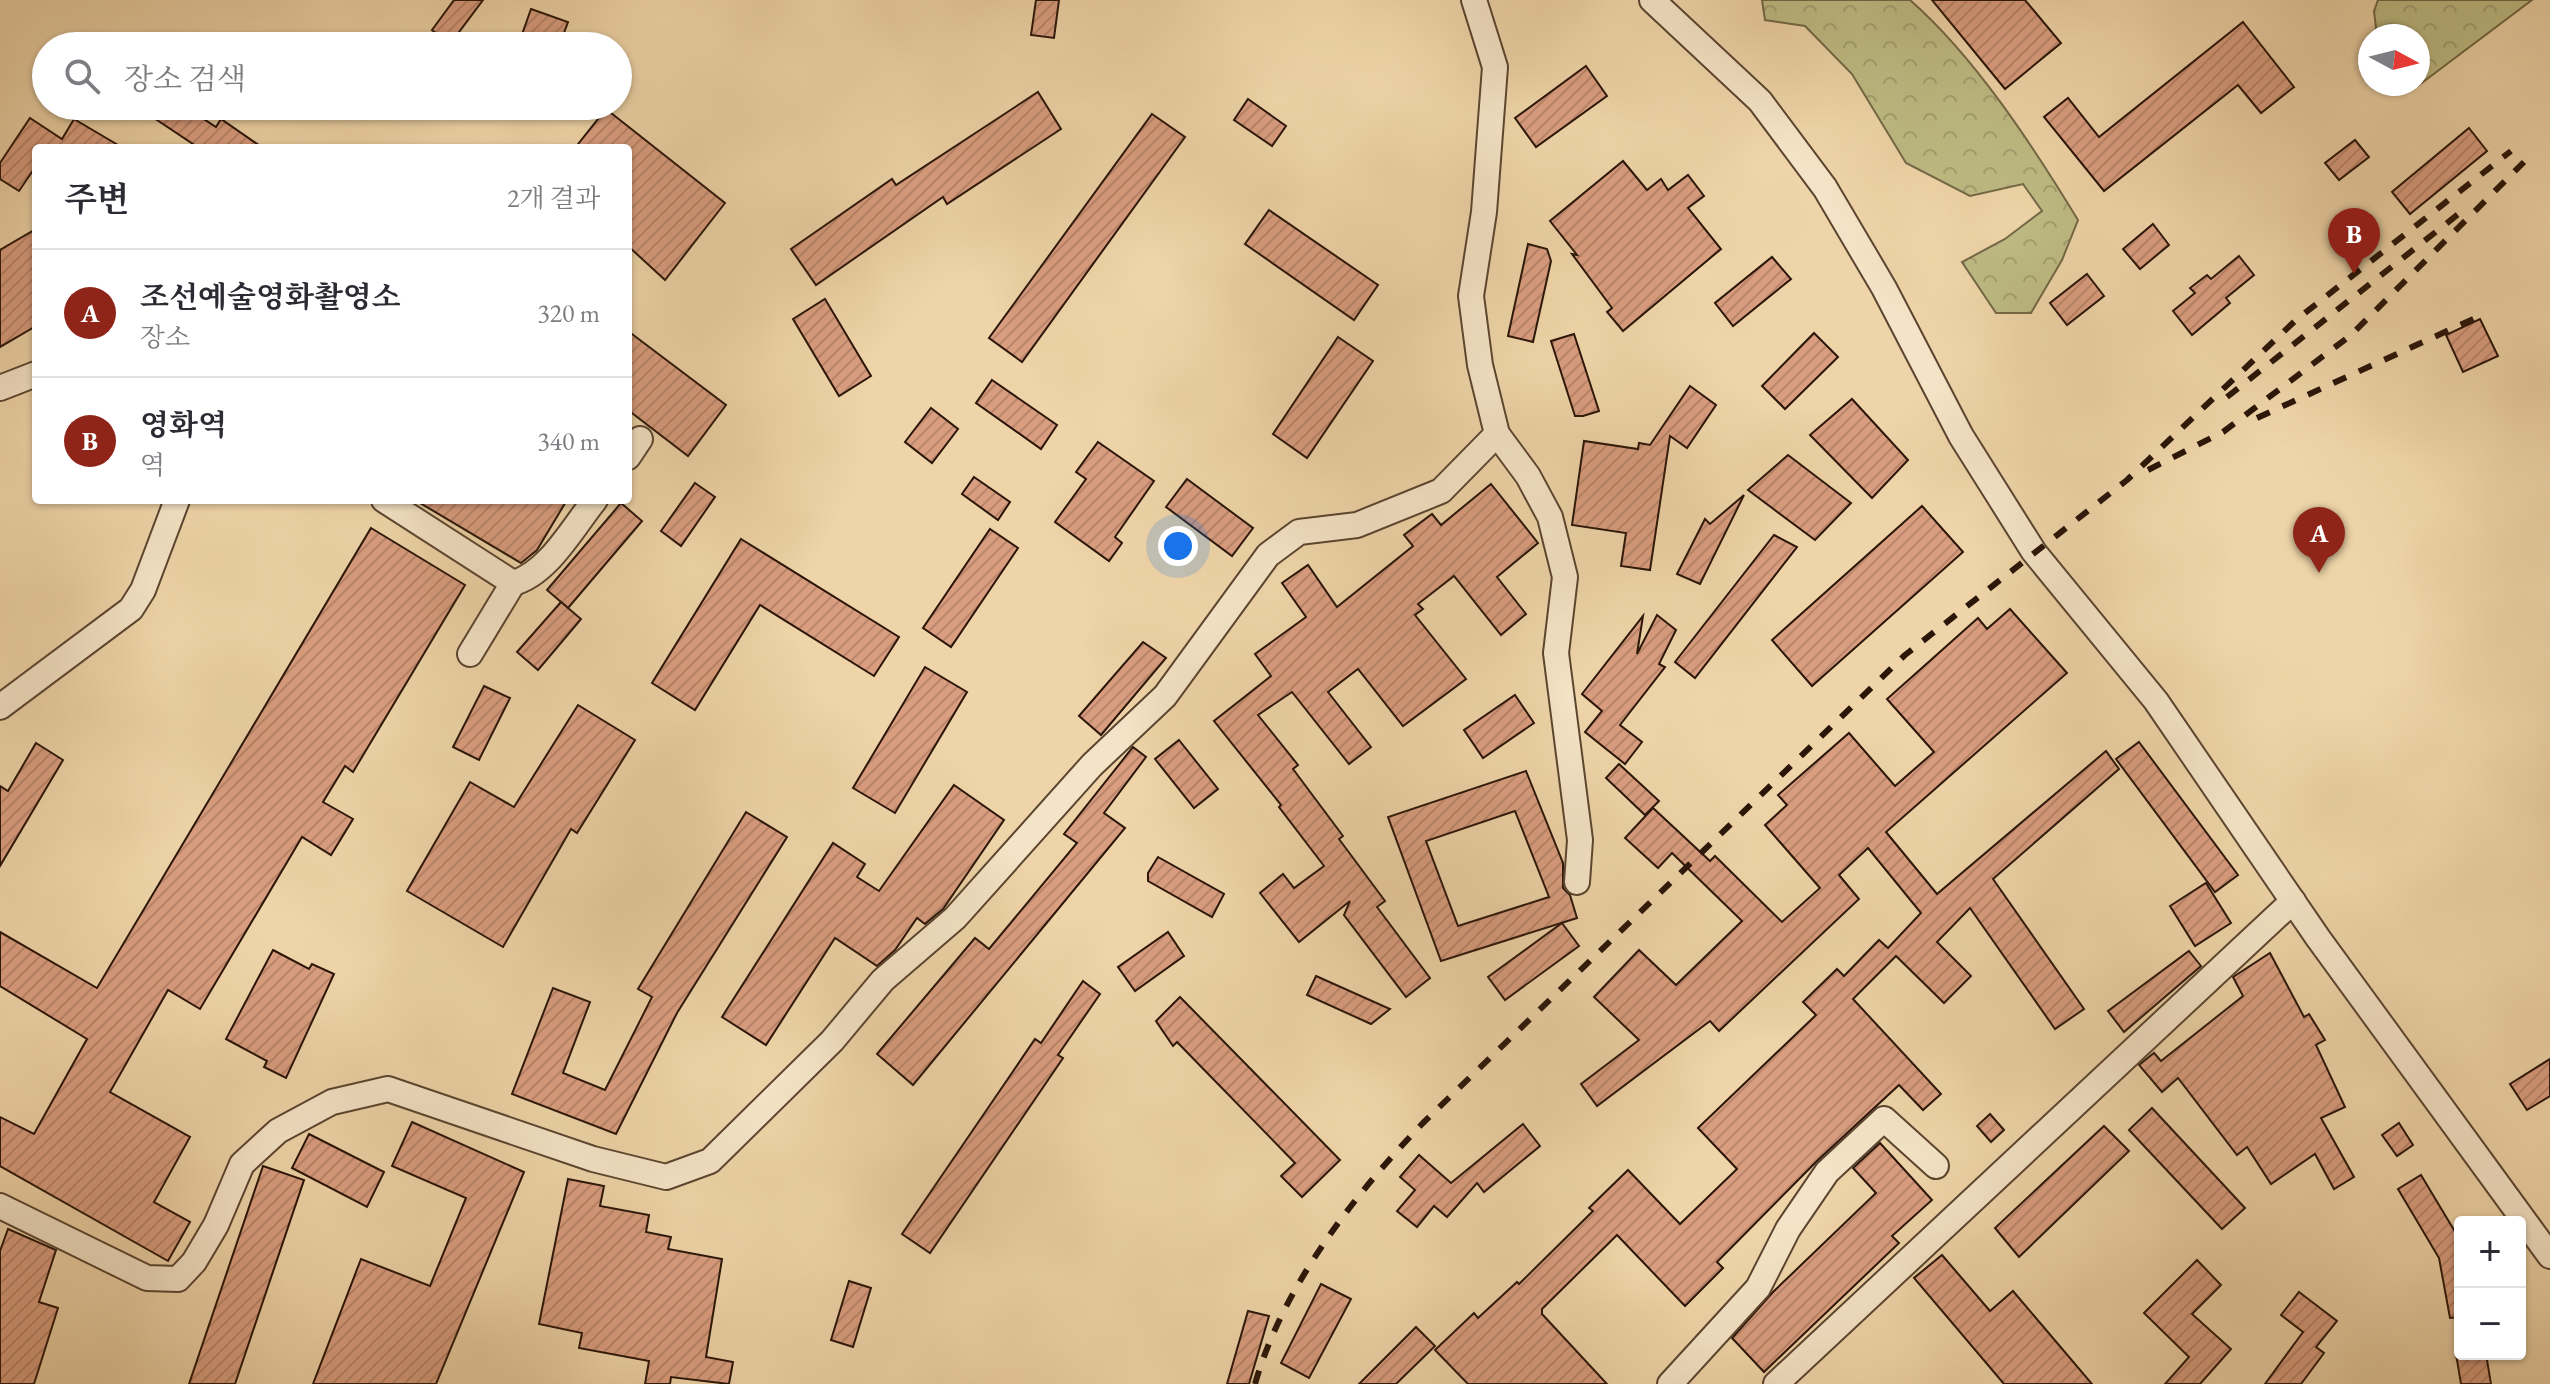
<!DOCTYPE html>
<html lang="ko">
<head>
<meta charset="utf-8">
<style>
  body { margin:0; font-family:"EB Garamond","Noto Serif KR",serif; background:#f2f2f3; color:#2b2b33 }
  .controls { position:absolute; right:24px; bottom:24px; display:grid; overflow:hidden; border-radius:8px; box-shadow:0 2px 6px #0004 }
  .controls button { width:72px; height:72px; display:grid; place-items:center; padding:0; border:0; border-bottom:2px solid #e1e1e2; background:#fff; color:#2b2b33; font:40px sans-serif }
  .compass { position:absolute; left:2358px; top:24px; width:72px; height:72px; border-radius:50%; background:#fff; box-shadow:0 2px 6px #0004; rotate:97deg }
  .you { position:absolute; left:1178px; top:546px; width:28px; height:28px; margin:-20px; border:6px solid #fff; border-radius:50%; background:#1a73e8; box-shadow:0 0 0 12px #1a73e833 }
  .badge { display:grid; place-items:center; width:52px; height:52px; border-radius:50%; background:#8f2418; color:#fff; font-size:26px; font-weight:700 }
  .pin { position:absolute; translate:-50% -66px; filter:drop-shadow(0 2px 4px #0008) }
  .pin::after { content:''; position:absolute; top:42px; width:28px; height:24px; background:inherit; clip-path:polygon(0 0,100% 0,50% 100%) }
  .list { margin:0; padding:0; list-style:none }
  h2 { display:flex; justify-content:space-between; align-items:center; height:104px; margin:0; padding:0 32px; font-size:34px }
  h2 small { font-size:26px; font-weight:400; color:#7c7c81 }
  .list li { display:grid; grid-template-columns:52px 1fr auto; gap:24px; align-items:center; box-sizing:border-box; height:128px; padding:0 32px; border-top:2px solid #e1e1e2 }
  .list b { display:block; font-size:30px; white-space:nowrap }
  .list p { margin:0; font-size:26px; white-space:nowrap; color:#7c7c81 }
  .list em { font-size:26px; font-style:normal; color:#7c7c81 }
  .icon { flex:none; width:44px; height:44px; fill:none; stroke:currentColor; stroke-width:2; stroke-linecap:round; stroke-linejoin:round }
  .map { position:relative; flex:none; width:2550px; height:1384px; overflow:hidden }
  .search { position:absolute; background:#fff; box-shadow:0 2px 6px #0004; left:32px; top:32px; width:600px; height:88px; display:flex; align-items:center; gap:20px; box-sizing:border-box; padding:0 28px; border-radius:44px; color:#7c7c81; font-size:30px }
  .panel { position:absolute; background:#fff; box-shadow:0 2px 6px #0004; left:32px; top:144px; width:600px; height:360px; border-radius:8px }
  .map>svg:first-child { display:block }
  .forest { fill:url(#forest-crowns); stroke:#746846; stroke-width:2 }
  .building { fill:url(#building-hatch); stroke:#2a1508; stroke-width:2; fill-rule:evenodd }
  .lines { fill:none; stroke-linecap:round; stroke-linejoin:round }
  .minor-casing { stroke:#5b4530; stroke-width:28 }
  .minor { stroke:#f4e3c6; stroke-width:24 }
  .rail { stroke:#2a1508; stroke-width:6; stroke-dasharray:14 14; stroke-linecap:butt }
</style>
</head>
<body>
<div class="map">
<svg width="2550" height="1384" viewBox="0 0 2550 1384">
  <defs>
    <pattern id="forest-crowns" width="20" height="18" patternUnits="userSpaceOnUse" patternTransform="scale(2)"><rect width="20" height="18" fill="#bebb84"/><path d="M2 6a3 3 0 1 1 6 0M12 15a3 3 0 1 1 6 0" fill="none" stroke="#a3a070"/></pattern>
    <pattern id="building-hatch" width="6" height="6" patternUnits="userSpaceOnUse" patternTransform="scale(2)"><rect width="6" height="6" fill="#d99d7f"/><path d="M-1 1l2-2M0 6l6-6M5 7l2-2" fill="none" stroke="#ba866c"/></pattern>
  </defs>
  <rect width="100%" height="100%" fill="#eed4a8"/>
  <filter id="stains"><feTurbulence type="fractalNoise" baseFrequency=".0025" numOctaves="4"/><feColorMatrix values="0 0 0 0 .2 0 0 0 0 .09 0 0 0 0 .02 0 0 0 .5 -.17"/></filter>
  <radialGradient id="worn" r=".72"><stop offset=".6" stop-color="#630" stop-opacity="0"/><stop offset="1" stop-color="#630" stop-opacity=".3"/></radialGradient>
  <!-- forest -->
  <g class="forest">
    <path d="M1762,0H1910C1975,57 2033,146 2078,220L2062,260L2031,313H1996L1962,262L2005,239L2042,211L2023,184L1970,196L1906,163L1852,74L1805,26L1765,20Z"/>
    <polygon points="2378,0 2532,0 2419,85 2418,36 2377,36 2374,11"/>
  </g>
  <!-- building -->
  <g class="building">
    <polygon points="454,0 483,0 450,44 432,30"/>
    <polygon points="1036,0 1059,0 1054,38 1031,35"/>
    <polygon points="1932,0 2025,0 2061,43 2005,89"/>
    <polygon points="531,9 568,22 559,46 518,46"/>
    <polygon points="2243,22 2294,87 2261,113 2238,85 2104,191 2044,117 2068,98 2099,137"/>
    <polygon points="1586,66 1607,96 1536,147 1515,118"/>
    <polygon points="1038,92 1061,129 947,204 943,197 816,285 791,249 892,179 896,185"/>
    <polygon points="1248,99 1286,126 1272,146 1234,120"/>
    <polygon points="136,106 184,106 216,127 221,119 263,148 199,148"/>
    <polygon points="606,109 725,203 665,280 628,246 628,148 575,148"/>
    <polygon points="1152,114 1185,137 1022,362 989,338"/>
    <polygon points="30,118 62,139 74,119 123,148 36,148 36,166 19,191 0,179 0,163"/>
    <polygon points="2469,128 2487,151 2410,214 2392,192"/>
    <polygon points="2355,140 2369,157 2339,180 2325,163"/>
    <polygon points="1623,161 1647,190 1661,179 1668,190 1688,175 1704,196 1688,208 1721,249 1623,331 1607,312 1612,308 1572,254 1577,255 1550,221"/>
    <polygon points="1269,210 1378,285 1354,320 1245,244"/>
    <polygon points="2153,224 2169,245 2140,269 2123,249"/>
    <polygon points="36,229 36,326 0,347 0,250"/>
    <polygon points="1528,244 1547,249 1551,261 1533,342 1508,336"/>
    <polygon points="2239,256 2254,275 2226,298 2230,303 2192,335 2173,311 2195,293 2190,288 2207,275 2211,279"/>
    <polygon points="1772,257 1791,279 1733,326 1715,303"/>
    <polygon points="2087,274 2104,296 2067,325 2050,303"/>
    <polygon points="825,299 871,376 839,396 793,319"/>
    <polygon points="2480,319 2498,356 2463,372 2446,335"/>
    <polygon points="628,331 726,405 688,456 628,410"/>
    <polygon points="1814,333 1838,357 1785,409 1762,386"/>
    <polygon points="1574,334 1599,411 1583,416 1575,416 1551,341"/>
    <polygon points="1338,337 1373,361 1307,458 1273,434"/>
    <polygon points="992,380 1057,425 1041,449 976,403"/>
    <polygon points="1690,386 1716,405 1687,448 1670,436 1650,570 1621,566 1626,533 1572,525 1584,441 1638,449 1639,443 1650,445"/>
    <polygon points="1852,399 1908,460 1872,498 1810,435"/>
    <polygon points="931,408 958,429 932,463 905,442"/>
    <polygon points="1098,442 1154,481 1115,537 1122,543 1109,561 1055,522 1086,479 1076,472"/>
    <polygon points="1788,455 1851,503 1815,540 1748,490"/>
    <polygon points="974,477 1010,502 998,520 962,494"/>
    <polygon points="1187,479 1253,528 1232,556 1166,507"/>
    <polygon points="695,483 715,497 681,546 661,531"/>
    <polygon points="1491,484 1538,543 1497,577 1526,614 1501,635 1454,576 1418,604 1423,609 1415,615 1466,679 1403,726 1358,669 1328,692 1371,747 1349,764 1292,692 1258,715 1298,765 1293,769 1343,836 1339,839 1385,901 1377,907 1430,978 1406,997 1344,915 1350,901 1299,942 1260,893 1283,874 1294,888 1324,866 1279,807 1281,805 1214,721 1271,676 1255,654 1306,617 1282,583 1308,565 1337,607 1413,546 1404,535 1432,514 1441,525"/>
    <polygon points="1744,495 1700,584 1677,574 1705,519 1710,524"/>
    <polygon points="415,500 567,500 537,550 521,563"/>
    <polygon points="621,503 642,521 568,608 547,590"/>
    <polygon points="1922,506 1963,552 1812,686 1772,640"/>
    <polygon points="371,528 465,585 353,772 345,766 323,802 353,819 331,855 302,837 200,1009 168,990 110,1092 190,1137 154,1202 190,1222 168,1261 0,1166 0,1117 34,1134 87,1039 0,986 0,932 97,988"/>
    <polygon points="990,529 1018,548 951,647 923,628"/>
    <polygon points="1774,535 1797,547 1695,678 1675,662"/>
    <polygon points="741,539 899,637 874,676 760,605 695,710 652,683"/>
    <polygon points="561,602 581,619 538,670 517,652"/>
    <polygon points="2010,609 2067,673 1886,832 1937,894 2106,751 2119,769 1993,879 2084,1009 2055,1029 1970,908 1937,942 1971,976 1944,1003 1896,956 1853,999 1941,1094 1923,1110 1899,1085 1817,1161 1717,1262 1723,1268 1685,1306 1617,1235 1542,1309 1542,1314 1607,1384 1468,1384 1435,1350 1474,1313 1478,1318 1517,1282 1519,1284 1593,1211 1589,1208 1628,1170 1680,1224 1737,1169 1698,1128 1816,1015 1803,1002 1837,969 1844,976 1879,940 1888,948 1921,913 1868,848 1839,875 1859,899 1719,1031 1710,1021 1597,1106 1581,1084 1639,1040 1594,997 1639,950 1676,985 1742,921 1672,853 1658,868 1625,838 1653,808 1710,861 1715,856 1782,922 1820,888 1765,825 1787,805 1778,795 1849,733 1895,786 1934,752 1887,699 1978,618 1987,629"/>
    <polygon points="1657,615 1676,630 1659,664 1665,667 1620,725 1642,742 1625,764 1585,732 1602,711 1582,694 1643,616 1637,654"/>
    <polygon points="1143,642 1166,658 1101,735 1079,716"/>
    <polygon points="925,667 967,692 895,813 853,788"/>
    <polygon points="484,686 510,698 479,760 453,747"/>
    <polygon points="1515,695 1534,723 1483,758 1464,730"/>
    <polygon points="578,705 635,740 577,833 571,829 503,947 407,891 470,782 514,807"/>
    <polygon points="1179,740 1218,789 1194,808 1155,759"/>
    <polygon points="2139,742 2238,875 2215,892 2116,759"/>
    <polygon points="36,743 63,760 0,866 0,786 8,791"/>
    <polygon points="1133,747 1146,757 1104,813 1125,828 913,1085 877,1054 975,938 989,949 1077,843 1064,834"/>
    <polygon points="1619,764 1659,801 1645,815 1606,778"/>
    <path d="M1526,771L1563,863V888L1570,895L1577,918L1441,961L1388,817ZM1515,811L1549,897L1458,926L1426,841Z"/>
    <polygon points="954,785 1004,820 943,909 925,924 917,918 895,950 877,966 835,938 766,1045 722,1017 833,843 865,864 857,877 879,891"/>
    <polygon points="746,812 787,837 677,1013 616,1134 512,1094 553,988 590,1002 563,1073 605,1090 652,997 638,989"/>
    <polygon points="1158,857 1224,894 1212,917 1148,881 1148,873"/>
    <polygon points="2206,883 2231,923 2195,946 2170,906"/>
    <polygon points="1562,923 1579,946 1505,1000 1488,977"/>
    <polygon points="1168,932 1184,956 1135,991 1118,967"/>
    <polygon points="273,950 309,969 312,964 334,974 286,1078 264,1067 267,1061 226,1039"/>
    <polygon points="2189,951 2201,966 2124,1032 2108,1011"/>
    <polygon points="2270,953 2304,1017 2309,1014 2325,1040 2316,1045 2345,1107 2321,1118 2354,1177 2334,1189 2315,1154 2271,1184 2247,1147 2237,1155 2178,1078 2162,1092 2139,1065 2154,1053 2161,1061 2243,996 2233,977"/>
    <polygon points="1316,976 1390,1009 1371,1024 1307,995"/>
    <polygon points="1083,981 1100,994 1058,1055 1063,1058 930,1253 902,1234 1035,1039 1041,1043"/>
    <polygon points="1180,997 1340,1160 1302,1197 1281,1176 1295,1163 1177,1042 1173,1046 1156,1021"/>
    <polygon points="2550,1059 2550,1096 2527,1110 2510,1084"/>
    <polygon points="2152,1108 2245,1208 2222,1229 2129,1130"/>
    <polygon points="1990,1114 2004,1130 1991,1142 1977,1126"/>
    <polygon points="412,1122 524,1172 436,1384 313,1384 361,1259 430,1286 466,1198 392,1166"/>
    <polygon points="2399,1123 2413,1145 2397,1156 2382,1135"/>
    <polygon points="1523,1124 1540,1146 1484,1192 1477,1183 1447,1217 1434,1206 1417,1227 1397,1211 1415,1190 1400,1177 1419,1155 1451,1183"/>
    <polygon points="2104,1126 2129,1151 2019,1257 1995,1228"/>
    <polygon points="309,1134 384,1172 367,1207 292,1168"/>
    <polygon points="1880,1143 1932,1200 1892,1236 1899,1243 1764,1372 1732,1338 1773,1292 1876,1193 1853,1168"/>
    <polygon points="263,1166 304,1180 235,1384 189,1384"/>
    <polygon points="2421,1175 2460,1240 2460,1317 2450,1318 2439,1258 2398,1189"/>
    <polygon points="568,1179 604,1186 600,1206 649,1215 646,1232 671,1237 668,1249 722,1259 706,1357 733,1362 729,1384 671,1377 670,1384 645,1384 649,1361 579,1348 582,1333 539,1324"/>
    <polygon points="8,1229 56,1250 39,1302 58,1308 34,1384 0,1384 0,1251"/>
    <polygon points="1942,1255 1990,1311 2013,1291 2092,1384 2004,1384 1914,1278"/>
    <polygon points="2197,1260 2221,1285 2192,1314 2231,1349 2200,1384 2165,1384 2189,1357 2144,1313"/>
    <polygon points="849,1281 871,1288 853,1347 831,1340"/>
    <polygon points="1321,1284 1351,1299 1309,1378 1281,1363"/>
    <polygon points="2299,1292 2337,1321 2316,1347 2324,1353 2301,1384 2265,1384 2303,1332 2281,1315"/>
    <polygon points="1248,1311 1269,1316 1249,1384 1227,1384"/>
    <polygon points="1416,1327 1435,1346 1396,1384 1359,1384"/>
    <polygon points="2456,1354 2486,1354 2491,1384 2461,1384"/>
  </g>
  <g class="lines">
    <!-- minor casing -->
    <g class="minor-casing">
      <g id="minor">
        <polyline points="1652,0 1760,101 1825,188 1884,288 1961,436 2034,552 2156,701 2318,938 2550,1256"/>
        <polyline points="0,388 36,374"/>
        <polyline points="1497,434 1528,476 1550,517 1565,577 1556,653 1580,840 1577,882"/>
        <polyline points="628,457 640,439"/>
        <path d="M384,500L513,583C548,574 573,527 595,500"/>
        <polyline points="470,654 513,583"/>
        <polyline points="0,707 131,609 143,590 177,500"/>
        <polyline points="0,1206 147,1278 178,1279 194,1262 216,1225 242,1164 278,1131 332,1102 388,1089 593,1159 666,1177 710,1161 832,1041 883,980 955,918 1092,765 1165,696 1268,555 1299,532 1357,525 1441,491 1497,434 1480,365 1471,296 1484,212 1495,67 1474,0"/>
        <polyline points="1670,1384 1758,1288 1788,1229 1827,1172 1884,1119 1936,1166"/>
        <polyline points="1776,1384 2293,901"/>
      </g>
    </g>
    <!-- minor -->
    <use href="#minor" class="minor"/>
    <!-- rail -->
    <g class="rail">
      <polyline points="2227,397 2466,208"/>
      <polyline points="2257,418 2482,315"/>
      <polyline points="2148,470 2223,432 2351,335 2524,162"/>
      <path d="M1255,1384C1283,1286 1354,1195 1423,1123L1905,655L2127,480L2296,320L2511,151"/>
    </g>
  </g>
  <rect width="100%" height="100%" filter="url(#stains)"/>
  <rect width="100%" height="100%" fill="url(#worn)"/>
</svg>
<div class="controls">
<button>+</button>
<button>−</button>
</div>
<svg class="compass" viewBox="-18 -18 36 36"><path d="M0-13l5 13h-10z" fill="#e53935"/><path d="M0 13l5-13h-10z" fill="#7c7c81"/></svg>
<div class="you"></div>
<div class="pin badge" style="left:2319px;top:573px">A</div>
<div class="pin badge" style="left:2354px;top:274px">B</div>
<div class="search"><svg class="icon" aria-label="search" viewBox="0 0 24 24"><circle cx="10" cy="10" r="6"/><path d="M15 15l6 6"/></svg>장소 검색</div>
<section class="panel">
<h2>주변<small>2개 결과</small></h2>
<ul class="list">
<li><span class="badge">A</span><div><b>조선예술영화촬영소</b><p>장소</p></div><em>320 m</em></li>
<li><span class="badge">B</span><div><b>영화역</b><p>역</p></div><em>340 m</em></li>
</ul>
</section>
</div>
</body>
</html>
